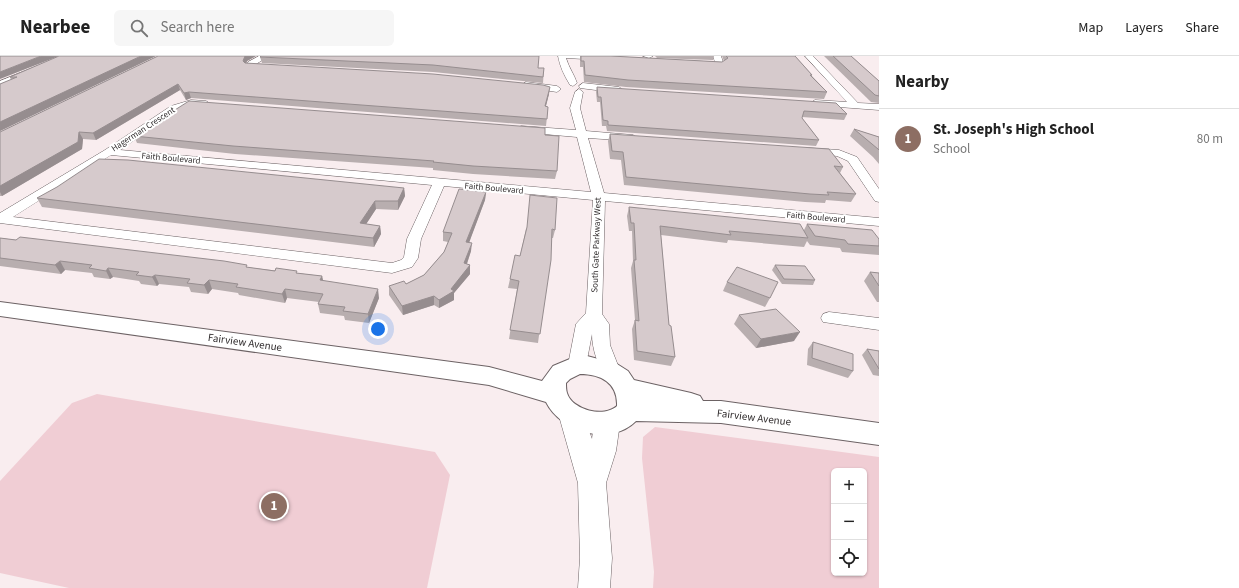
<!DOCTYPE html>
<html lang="en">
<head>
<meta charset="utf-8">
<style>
  body { margin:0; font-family:"Source Sans 3",sans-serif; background:#f6f6f6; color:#222 }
  .controls { position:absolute; right:12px; bottom:12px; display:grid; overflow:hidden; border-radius:6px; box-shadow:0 1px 3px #0004 }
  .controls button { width:36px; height:36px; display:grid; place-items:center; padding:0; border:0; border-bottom:1px solid #e0e0e0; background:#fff; color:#222; font:20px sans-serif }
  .you { position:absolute; left:378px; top:273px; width:14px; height:14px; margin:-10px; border:3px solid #fff; border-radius:50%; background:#1a73e8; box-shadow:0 0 0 6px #1a73e833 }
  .badge { display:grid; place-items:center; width:26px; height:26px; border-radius:50%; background:#9f074d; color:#fff; font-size:13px; font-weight:700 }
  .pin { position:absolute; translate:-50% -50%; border:2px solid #fff; box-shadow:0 1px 4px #0006 }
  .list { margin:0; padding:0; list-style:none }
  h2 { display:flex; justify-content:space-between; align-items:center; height:52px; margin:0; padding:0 16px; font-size:17px }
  h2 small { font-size:13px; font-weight:400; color:#767676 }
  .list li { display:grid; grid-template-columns:26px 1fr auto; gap:12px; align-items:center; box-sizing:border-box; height:60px; padding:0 16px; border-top:1px solid #e0e0e0 }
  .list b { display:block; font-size:15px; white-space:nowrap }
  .list p { margin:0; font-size:13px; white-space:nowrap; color:#767676 }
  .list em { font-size:13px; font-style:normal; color:#767676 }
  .icon { flex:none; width:22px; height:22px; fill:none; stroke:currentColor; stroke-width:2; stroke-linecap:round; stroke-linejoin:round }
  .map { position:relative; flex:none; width:879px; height:532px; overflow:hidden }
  header { display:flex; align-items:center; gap:24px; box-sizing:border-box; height:56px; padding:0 20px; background:#fff; border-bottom:1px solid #e0e0e0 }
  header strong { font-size:19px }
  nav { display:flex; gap:22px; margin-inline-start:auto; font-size:14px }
  .search { width:280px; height:36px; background:#f6f6f6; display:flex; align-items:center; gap:10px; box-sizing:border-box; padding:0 14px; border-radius:6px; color:#767676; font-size:15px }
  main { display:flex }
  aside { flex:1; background:#fff }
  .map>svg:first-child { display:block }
  .green { fill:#f0cdd4; fill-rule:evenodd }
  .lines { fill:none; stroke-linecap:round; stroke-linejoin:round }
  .minor-casing { stroke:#6c6264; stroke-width:1 }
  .tertiary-casing { stroke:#6c6264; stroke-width:1 }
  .secondary-casing { stroke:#6c6264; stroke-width:2 }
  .minor { fill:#fff; fill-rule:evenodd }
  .tertiary { fill:#fff; fill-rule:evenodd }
  .secondary { fill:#fff; fill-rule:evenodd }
  .wall { fill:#b8aeaf }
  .shaded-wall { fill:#968d8f }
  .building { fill:#d6cacc; stroke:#968d8f }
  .labels { text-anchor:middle; stroke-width:4; stroke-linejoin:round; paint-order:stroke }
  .far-street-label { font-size:9px; fill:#302c2d; stroke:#fff }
  .street-label { font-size:11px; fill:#302c2d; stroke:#fff }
</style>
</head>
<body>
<header>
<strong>Nearbee</strong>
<div class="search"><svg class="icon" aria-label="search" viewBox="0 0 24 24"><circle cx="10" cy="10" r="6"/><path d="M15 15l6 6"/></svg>Search here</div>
<nav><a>Map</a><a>Layers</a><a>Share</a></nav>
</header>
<main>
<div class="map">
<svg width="879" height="532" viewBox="0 0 879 532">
  <rect width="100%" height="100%" fill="#f9edef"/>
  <!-- green -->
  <g class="green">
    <polygon points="97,338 435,396 450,419 427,532 69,532 0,517 0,425 72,347"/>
    <path d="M655,371L879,401V532H653L654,516L642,402L643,381ZM834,415H864V517H834Z"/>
  </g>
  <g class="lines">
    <!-- minor casing -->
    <g class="minor-casing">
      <g id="minor">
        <polygon points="63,0 74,0 0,31 0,25"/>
        <polygon points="259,0 269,0 256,8 271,10 271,14 247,12 246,10 248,6"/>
        <path d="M558,0H603L606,2L602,4L566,2C569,12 574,18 577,27L573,30L570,29C564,19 560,11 558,0Z"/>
        <polygon points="643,0 653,0 649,2"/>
        <polygon points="713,0 721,0 724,9 723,11 700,10 696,8 700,6 715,6"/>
        <polygon points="805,0 813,0 858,47 879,48 879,54 812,49 810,47 815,44 847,46"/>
        <polygon points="526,26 557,30 561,33 557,36 523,31 522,29"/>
        <polygon points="583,27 619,31 623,34 619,37 580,32 579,30"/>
        <path d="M579,33L583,36L580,52L586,75L633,79L638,82L633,85L588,82L604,137L879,162V170L605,145L602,258L609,268L610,289L621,317L619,322L612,324L605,322C598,309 592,293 592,278L586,309L584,314L577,316L570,314L568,309L576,268L586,257L593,144L444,130L421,183L418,202L412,211L392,217L0,167V157L105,94L171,50L191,44L206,45L211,48L206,51L191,50L177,54L120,94L591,136L577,81L521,76L516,73L521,70L576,74L570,52L575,36ZM111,99L432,129L407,183L404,201L401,204L392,207L13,161Z"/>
        <polygon points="809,92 839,94 857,101 879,133 879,146 875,145 848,105 837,100 805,97 804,95"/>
        <polygon points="829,256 879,262 879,274 823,266 821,262 823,258"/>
      </g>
    </g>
    <!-- tertiary casing -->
    <g class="tertiary-casing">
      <polygon id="tertiary" points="572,350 581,353 592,383 594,367 598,360 607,357 616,360 620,367 616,395 606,427 612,502 610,532 578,532 580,502 578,427 559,360 563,353"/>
    </g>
    <!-- secondary casing -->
    <g class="secondary-casing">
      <path id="secondary" d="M0,246L489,311L542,325L553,310L577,300H587L617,308L628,315L634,324L691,337L700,340L703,345H721L879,367V389L721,367L636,365C610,391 561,376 546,346L489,329L0,260ZM580,318C601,318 618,327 617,350C604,362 572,354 567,337C566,334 566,331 566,327L570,323Z"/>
    </g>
    <!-- minor -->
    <use href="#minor" class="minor"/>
    <!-- tertiary -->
    <use href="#tertiary" class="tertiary"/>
    <!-- secondary -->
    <use href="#secondary" class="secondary"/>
  </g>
  <!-- wall -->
  <g class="wall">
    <polygon points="156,0 0,75 0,28 11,24 10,21"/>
    <polygon points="158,0 256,0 247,5 246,7 549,38 546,50 548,51 546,70 191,42 186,44 180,34 96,84 83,83 82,93 2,140 0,140 0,76"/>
    <polygon points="580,0 611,0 722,6 724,5 722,0 795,0 812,19 812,20 827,36 824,43 626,31 584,26 583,11 580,11"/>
    <polygon points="655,0 714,0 713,4 657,2"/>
    <polygon points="824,0 851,0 879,25 879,47 871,46"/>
    <polygon points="260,1 538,12 544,12 543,27 433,16 262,7"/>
    <polygon points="597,31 847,58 844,64 802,61 802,62 819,84 816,90 607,75 606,70 602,70 600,46 597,46 596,36"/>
    <polygon points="854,73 879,81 879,108 873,101 850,80"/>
    <polygon points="610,78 843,111 840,117 856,138 851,146 826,144 825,147 805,146 624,129 621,104 610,103 608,85"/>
    <polygon points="545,79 557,115 555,123 473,118 433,114 433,112 235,98 137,87 134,80"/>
    <polygon points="404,132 405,140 398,154 376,153 366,168 380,170 381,178 374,191 42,151 37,142"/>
    <polygon points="486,136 485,144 469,186 471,195 467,208 470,209 470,218 454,237 454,244 439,252 434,249 403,259 389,239 389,230 406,228 424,219 444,196 448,186 443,185 443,176"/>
    <polygon points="629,151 804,174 807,168 879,183 879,199 842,196 840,192 810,189 807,185 804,191 728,184 727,187 661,179 669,269 675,301 671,310 634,304 632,273 635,264 631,212 633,205 632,175 629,175 627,160"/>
    <polygon points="526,173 555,174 553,182 552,182 538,287 509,283 517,233 508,232 510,223 520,200"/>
    <polygon points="0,182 322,220 323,225 379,242 369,267 345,264 344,260 320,257 318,248 319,246 287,242 285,247 239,239 238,237 212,233 208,238 191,236 189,231 159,228 157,230 141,228 139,225 113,221 110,223 94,221 92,217 65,214 61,218 0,210"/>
    <polygon points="775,209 815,224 813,229 782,228 772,214"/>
    <polygon points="870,216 879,217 879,246 877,246 864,225"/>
    <polygon points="727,226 770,242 765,251 723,235"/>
    <polygon points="739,259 794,285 756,292 734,268"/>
    <polygon points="813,286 853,315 848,322 807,309 808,293"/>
    <polygon points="867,293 879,295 879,320 873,319 862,299"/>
  </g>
  <!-- shaded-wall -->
  <g class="shaded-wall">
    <polygon points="41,0 59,0 0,23 0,16"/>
    <polygon points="141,0 156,0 0,75 0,66"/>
    <polygon points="245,0 256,0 247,5 245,11 243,5"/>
    <polygon points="178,28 180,34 96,84 93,77"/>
    <polygon points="550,31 549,38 544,57 545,50"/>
    <polygon points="189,36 191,42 186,44 184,37"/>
    <polygon points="79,76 83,83 82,93 2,140 0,136 0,130"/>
    <polygon points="404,132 405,140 398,154 398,145"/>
    <polygon points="486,136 485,144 466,195 466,186"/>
    <polygon points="375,145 376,153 361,176 360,167"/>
    <polygon points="380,170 381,178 374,191 373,182"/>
    <polygon points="472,187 471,195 464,216 464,207"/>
    <polygon points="60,205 65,214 61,218 55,209"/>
    <polygon points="470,209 470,218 454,237 454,244 439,252 439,244"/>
    <polygon points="108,212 113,221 110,223 106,215"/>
    <polygon points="155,219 159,228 157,230 152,221"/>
    <polygon points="322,220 324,229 320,224"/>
    <polygon points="209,224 212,233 208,238 204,229"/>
    <polygon points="285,233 287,242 285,247 282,238"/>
    <polygon points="378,233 379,242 369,267 368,258"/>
    <polygon points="434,240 434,249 403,259 402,250"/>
    <polygon points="800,276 794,285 756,292 761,283"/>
  </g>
  <!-- building -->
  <g class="building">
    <polygon points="0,0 41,0 0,16"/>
    <polygon points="59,0 141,0 0,66 0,28 17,21 10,21"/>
    <polygon points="158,0 245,0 243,5 245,7 433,18 543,29 550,31 545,50 548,51 547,63 189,36 184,37 178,28 93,77 79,76 78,86 0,130 0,76"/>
    <polygon points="261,0 539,0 538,12 544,12 543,21 433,9 260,1"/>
    <polygon points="581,0 611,0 722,6 728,2 726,0 795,0 812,19 810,19 827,36 628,24 585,19 584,5 581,5"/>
    <polygon points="833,0 851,0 879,25 879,40 875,39"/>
    <polygon points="597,31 836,47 847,58 804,55 802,62 819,84 608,69 608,65 603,64 601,41 598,41"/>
    <polygon points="189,45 545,72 545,79 559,80 557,115 473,110 433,106 434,105 233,90 134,80"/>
    <polygon points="854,73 879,81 879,94 878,93"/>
    <polygon points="610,78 829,93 843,111 834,110 856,138 827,136 829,139 810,138 626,121 623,96 612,95"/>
    <polygon points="99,103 128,104 404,132 398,145 375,145 360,167 380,170 373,182 37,142 57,131"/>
    <polygon points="459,133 486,136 466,186 472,187 464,207 470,209 451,233 454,235 439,244 434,240 402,250 389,230 404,225 406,228 424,219 444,196 452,177 443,176"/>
    <polygon points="530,139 557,142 555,174 552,173 551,204 540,278 510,274 519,225 510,223 515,199 520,200 527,171"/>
    <polygon points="629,151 800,168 808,182 729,175 731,179 660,170 669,269 671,270 675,301 637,295 635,264 639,265 634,204 636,204 634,167 631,167"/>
    <polygon points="807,168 872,174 879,183 879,190 848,188 845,184 815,180"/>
    <polygon points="20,181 224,205 247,209 246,211 275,215 276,212 297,215 296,217 322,220 320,224 378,233 368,258 343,255 345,251 318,248 323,238 285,233 282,238 236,231 238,228 209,224 204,229 187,227 190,223 155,219 152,221 136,219 139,216 108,212 106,215 89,212 92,209 60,205 55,209 0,202 0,182 16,184"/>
    <polygon points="775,209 805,210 815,224 784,223"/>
    <polygon points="737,211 778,226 770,242 727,226"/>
    <polygon points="870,216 879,217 879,230"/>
    <polygon points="776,253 800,276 761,283 739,259"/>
    <polygon points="813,286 853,298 853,315 812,302"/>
    <polygon points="867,293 879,295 879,313"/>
  </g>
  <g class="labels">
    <!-- far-street labels -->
    <g class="far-street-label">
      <text transform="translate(143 73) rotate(-33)" y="3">Hagerman Crescent</text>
      <text transform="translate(171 102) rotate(5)" y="3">Faith Boulevard</text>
      <text transform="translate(494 132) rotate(5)" y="3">Faith Boulevard</text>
      <text transform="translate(816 161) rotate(5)" y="3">Faith Boulevard</text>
      <text transform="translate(596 189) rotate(-88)" y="3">South Gate Parkway West</text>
    </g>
    <!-- street labels -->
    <g class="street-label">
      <text transform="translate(245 286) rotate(8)" y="4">Fairview Avenue</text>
      <text transform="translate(754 361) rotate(7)" y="4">Fairview Avenue</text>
    </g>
  </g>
</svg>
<div class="controls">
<button>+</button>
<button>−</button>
<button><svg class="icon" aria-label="locate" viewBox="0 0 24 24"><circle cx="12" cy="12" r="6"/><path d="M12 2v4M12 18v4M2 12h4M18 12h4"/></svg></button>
</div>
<div class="you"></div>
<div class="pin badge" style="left:274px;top:450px;background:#8d6e63">1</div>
</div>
<aside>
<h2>Nearby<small></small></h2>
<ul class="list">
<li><span class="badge" style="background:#8d6e63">1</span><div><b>St. Joseph's High School</b><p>School</p></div><em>80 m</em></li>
</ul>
</aside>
</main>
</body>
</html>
